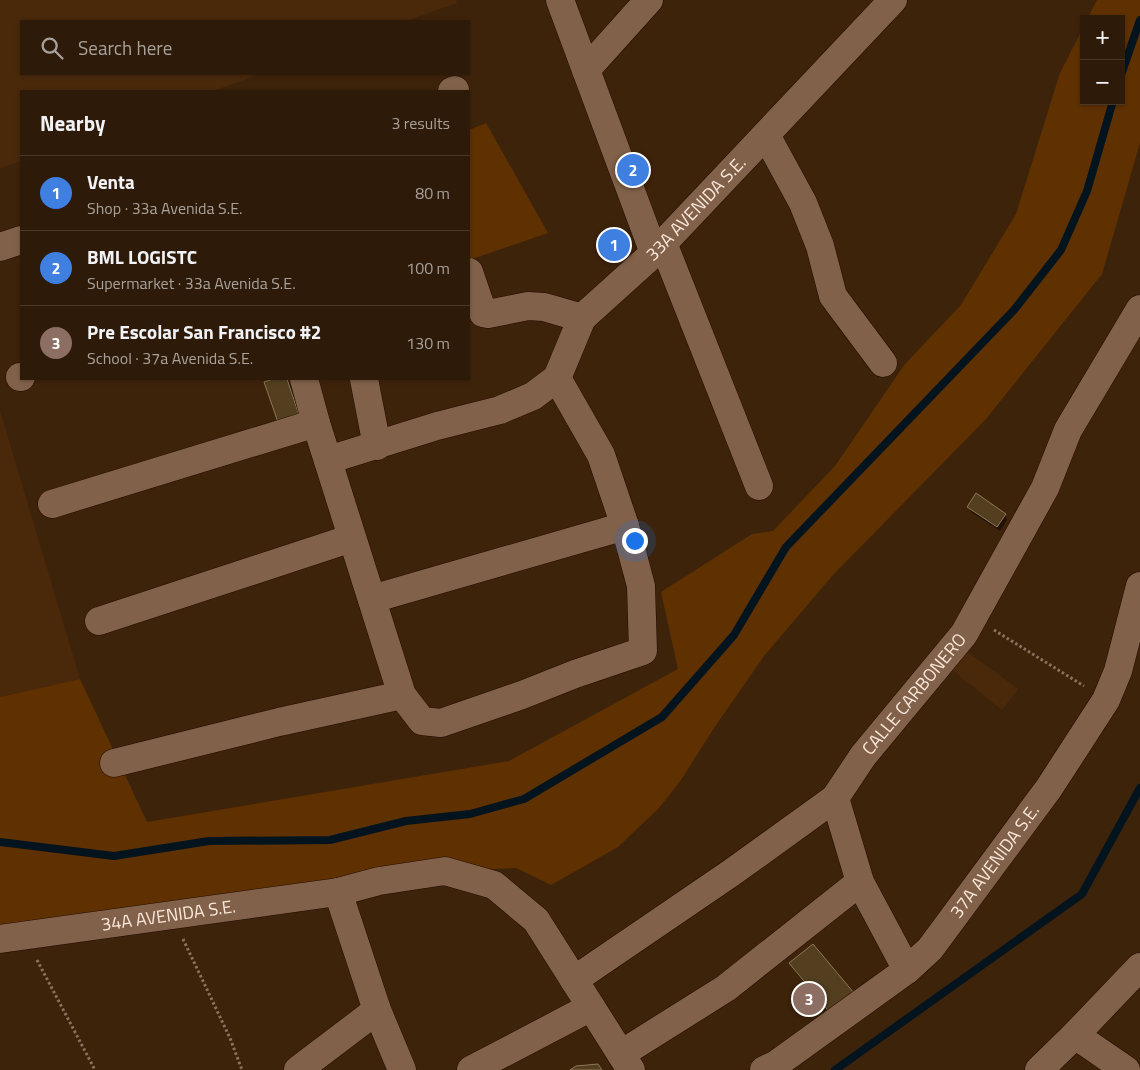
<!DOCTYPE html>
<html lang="en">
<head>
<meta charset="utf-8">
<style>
  body { margin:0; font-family:"Titillium Web",sans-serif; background:#362312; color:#f1f3f6 }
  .controls { position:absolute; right:15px; top:15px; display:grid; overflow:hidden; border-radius:0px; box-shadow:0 1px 4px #0004 }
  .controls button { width:45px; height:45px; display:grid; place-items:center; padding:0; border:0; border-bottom:1px solid #493829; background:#2e1a08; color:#f1f3f6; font:25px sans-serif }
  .you { position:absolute; left:634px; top:540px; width:18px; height:18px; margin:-12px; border:4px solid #fff; border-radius:50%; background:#1a73e8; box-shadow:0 0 0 8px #1a73e833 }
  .badge { display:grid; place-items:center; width:32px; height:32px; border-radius:50%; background:#bca0f2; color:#fff; font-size:16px; font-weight:700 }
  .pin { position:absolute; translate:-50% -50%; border:2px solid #fff; box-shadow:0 1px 5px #0006 }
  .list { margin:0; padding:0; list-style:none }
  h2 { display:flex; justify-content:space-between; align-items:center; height:65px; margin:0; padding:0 20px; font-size:21px }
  h2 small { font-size:16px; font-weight:400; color:#a7a19c }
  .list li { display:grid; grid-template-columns:32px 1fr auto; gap:15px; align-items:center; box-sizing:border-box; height:75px; padding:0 20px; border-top:1px solid #493829 }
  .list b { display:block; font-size:19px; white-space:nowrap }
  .list p { margin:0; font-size:16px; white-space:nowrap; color:#a7a19c }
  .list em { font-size:16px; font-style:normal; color:#a7a19c }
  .icon { flex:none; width:28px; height:28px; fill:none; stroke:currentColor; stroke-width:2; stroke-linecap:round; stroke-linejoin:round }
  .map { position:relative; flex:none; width:1140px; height:1070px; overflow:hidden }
  .search { position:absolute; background:#2e1a08; box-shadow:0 1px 4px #0004; left:20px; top:20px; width:450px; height:55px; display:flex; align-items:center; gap:12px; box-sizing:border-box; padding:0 18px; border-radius:0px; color:#a7a19c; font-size:19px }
  .panel { position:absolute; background:#2e1a08; box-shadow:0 1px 4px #0004; left:20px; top:90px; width:450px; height:290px; border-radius:0px }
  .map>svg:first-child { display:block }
  .built { fill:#4a290b }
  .green { fill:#5f3101 }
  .shadow { fill:#0007 }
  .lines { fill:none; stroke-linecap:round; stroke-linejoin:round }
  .stream { stroke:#04141e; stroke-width:8 }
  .building { fill:#533f1f; stroke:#8d7756 }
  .minor-casing { stroke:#240b00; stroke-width:29 }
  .path { stroke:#8a725f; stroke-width:3; stroke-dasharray:2.5 2.5; stroke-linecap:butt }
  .minor { stroke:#816149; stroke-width:28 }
  .labels { text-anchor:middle; stroke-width:4; stroke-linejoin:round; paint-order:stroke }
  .street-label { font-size:18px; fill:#fbe8db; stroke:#1c1006 }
</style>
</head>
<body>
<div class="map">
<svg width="1140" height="1070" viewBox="0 0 1140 1070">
  <rect width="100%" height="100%" fill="#3e230b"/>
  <!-- built -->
  <g class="built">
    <polygon points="0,0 456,0 457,3 406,21 21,21 21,74 261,74 213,91 21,91 21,161 0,168"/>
    <polygon points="0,411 80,679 0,697"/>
    <polygon points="961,647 1018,689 1002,710 945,664"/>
  </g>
  <!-- green -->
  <g class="green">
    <polygon points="1097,0 1140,0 1140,143 1102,274 986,419 832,576 764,656 714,728 681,780 659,808 618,847 551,885 516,868 445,871 0,939 0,697 80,679 147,822 509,761 678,669 661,592 752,534 773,531 835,466 905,364 961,305 1016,214 1060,73 1084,26 1084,101 1121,101 1121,19 1087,19"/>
    <polygon points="486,123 548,233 469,260 469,130"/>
  </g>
  <!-- shadow -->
  <g class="shadow">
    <polygon points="277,379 287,379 291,386 305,428 266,383"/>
    <polygon points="969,507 1005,515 1007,520 1000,531 971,512"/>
    <polygon points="813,945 841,1028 797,974 791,964"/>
  </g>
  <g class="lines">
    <!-- stream -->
    <g class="stream">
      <polyline points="1121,75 1140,20"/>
      <polyline points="0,842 114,856 209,841 330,840 406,821 470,814 524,799 662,717 734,635 786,547 1014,310 1061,250 1087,191 1113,101"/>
      <polyline points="835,1070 1082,894 1140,788"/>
    </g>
  </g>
  <!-- building -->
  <g class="building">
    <polygon points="273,379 287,379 300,418 279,425 264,382"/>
    <polygon points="976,493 1006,514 997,527 967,507"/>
    <polygon points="813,944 859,999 835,1019 789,963"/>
    <polygon points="598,1064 602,1070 570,1070 576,1066"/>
  </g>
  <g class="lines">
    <!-- minor casing -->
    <g class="minor-casing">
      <g id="minor">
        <polyline points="560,0 654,253"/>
        <polyline points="586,70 649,0"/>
        <polyline points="452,91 455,90"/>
        <polyline points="766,135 803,203 820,246 833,296 883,363"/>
        <polyline points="663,243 759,486"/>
        <polyline points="0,247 21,240"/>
        <polyline points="469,272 483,313 488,314 528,306 544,307 582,318"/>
        <polyline points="20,377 21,377"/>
        <polyline points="304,379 316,423 402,695 422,721 441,723 522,695 575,674 643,651 641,586 625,526 601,455 557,378"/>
        <polyline points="364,379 377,446"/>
        <path id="s1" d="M328,460L437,426L500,410L533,396L557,378L582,318L654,253L893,0"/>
        <polyline points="52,504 316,423"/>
        <polyline points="372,599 625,526"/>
        <polyline points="99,621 352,538"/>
        <polyline points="114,763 279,722 402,695"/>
        <polyline points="835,798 860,882 907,970"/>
        <polyline points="338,892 377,1010 402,1070"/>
        <path id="s2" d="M0,939L338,892L379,881L445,871L494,885L536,920L631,1070"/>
        <path id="s3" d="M574,980L731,873L835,798L863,756L964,634L1045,488L1068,430L1140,309"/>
        <polyline points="1075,1035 1126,1070"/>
        <polyline points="621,1054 726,988 860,882"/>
        <polyline points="298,1070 377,1010"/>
        <polyline points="471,1070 591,1007"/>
        <path id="s4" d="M764,1070L775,1065L907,970L930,949L1049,788L1106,700L1118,671L1140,586"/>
        <polyline points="1039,1070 1075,1035 1140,967"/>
      </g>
    </g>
    <!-- path -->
    <g class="path">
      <polyline points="994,630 1084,686"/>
      <polyline points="183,939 230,1038 242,1070"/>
      <polyline points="37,960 95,1070"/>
    </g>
    <!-- minor -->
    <use href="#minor" class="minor"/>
  </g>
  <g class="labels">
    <!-- street labels -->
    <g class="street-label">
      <text dy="6" stroke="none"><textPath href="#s1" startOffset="468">33A AVENIDA S.E.</textPath></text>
      <text dy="6" stroke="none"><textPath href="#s3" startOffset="449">CALLE CARBONERO</textPath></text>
      <text dy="6" stroke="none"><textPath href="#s4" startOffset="315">37A AVENIDA S.E.</textPath></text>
      <text dy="6" stroke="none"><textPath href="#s2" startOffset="170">34A AVENIDA S.E.</textPath></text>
    </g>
  </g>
</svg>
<div class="controls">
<button>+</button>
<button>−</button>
</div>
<div class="you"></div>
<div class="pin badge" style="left:614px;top:245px;background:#3f7fe0">1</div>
<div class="pin badge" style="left:633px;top:170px;background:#3f7fe0">2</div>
<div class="pin badge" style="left:809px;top:999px;background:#8d6e63">3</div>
<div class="search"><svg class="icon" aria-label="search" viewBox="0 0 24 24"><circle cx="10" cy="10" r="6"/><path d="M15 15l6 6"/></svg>Search here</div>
<section class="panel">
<h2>Nearby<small>3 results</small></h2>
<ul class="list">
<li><span class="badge" style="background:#3f7fe0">1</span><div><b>Venta</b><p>Shop · 33a Avenida S.E.</p></div><em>80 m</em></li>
<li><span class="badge" style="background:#3f7fe0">2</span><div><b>BML LOGISTC</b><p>Supermarket · 33a Avenida S.E.</p></div><em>100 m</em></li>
<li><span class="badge" style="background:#8d6e63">3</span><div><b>Pre Escolar San Francisco #2</b><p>School · 37a Avenida S.E.</p></div><em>130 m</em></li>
</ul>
</section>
</div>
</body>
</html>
